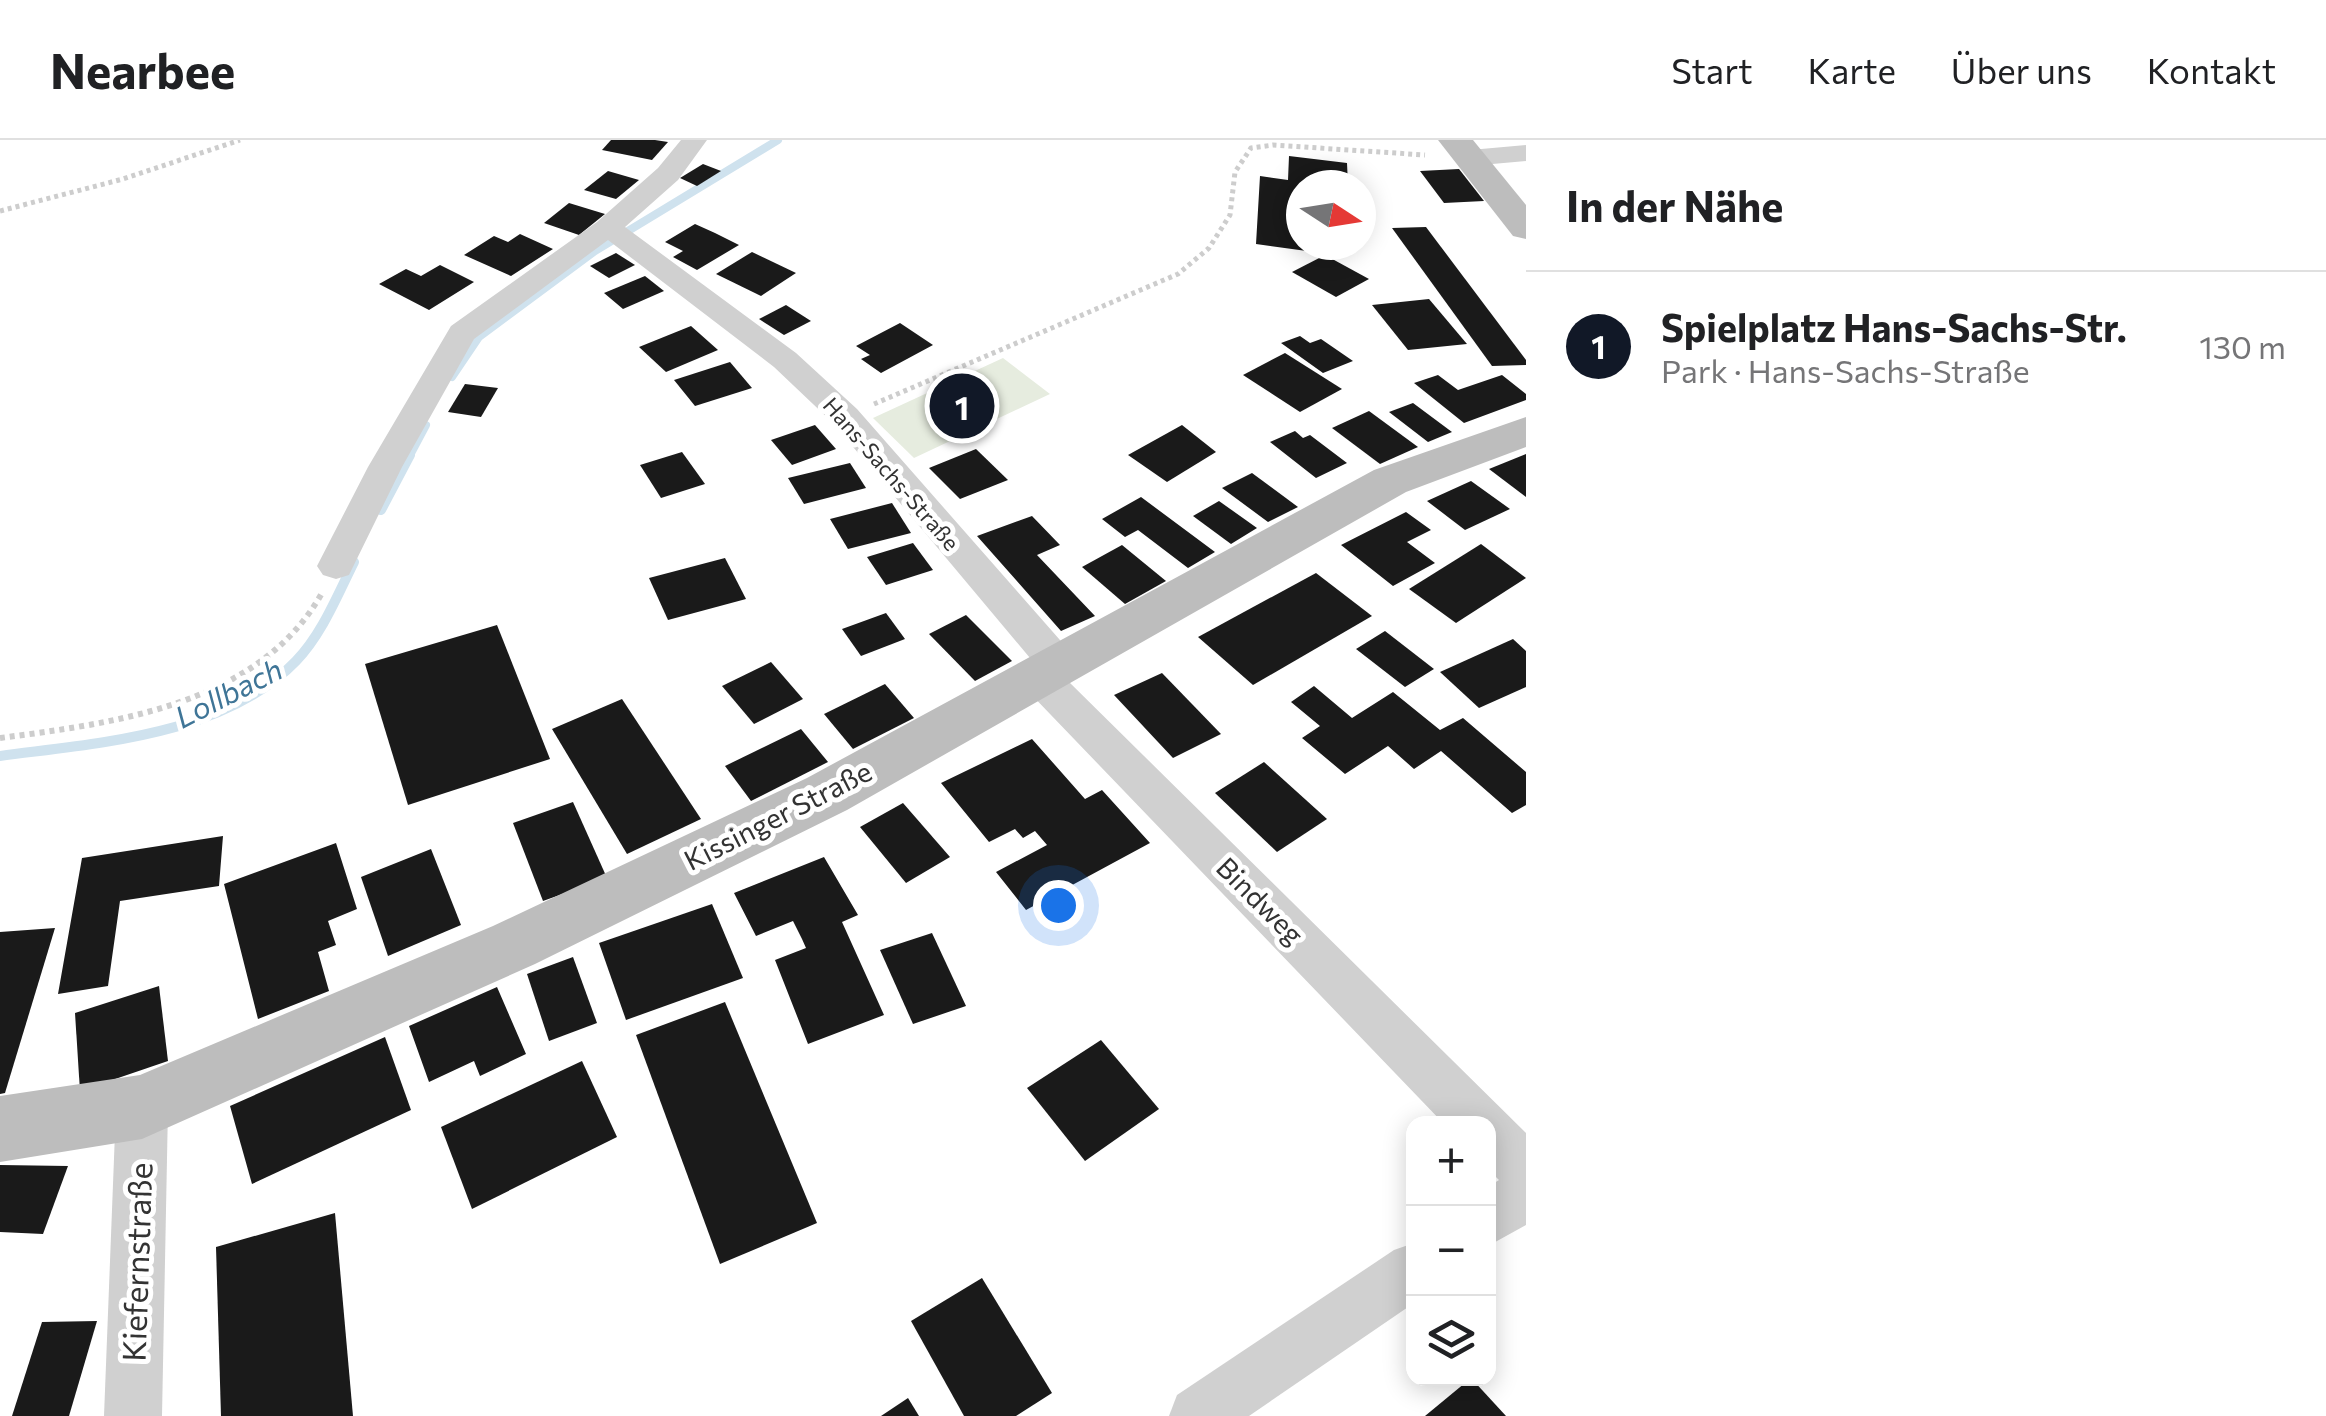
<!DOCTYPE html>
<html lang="de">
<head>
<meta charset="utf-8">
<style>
  body { margin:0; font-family:Commissioner,sans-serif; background:#f6f6f6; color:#202124 }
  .controls { position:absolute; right:30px; bottom:30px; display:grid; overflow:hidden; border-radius:20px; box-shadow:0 5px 25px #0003 }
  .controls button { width:90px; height:90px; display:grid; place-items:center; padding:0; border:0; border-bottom:2px solid #e0e0e0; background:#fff; color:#202124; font:50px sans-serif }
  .compass { position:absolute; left:1286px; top:30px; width:90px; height:90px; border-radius:50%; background:#fff; box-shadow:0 5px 25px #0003; rotate:102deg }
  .you { position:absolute; left:1058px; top:765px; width:35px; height:35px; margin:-25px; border:8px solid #fff; border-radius:50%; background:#1a73e8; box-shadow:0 0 0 15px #1a73e833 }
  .badge { display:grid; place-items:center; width:65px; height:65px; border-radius:50%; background:#111827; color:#fff; font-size:32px; font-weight:700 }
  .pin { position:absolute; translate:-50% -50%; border:5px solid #fff; box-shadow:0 2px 10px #0006 }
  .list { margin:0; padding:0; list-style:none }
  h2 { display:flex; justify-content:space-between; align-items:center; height:130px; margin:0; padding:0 40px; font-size:42px }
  h2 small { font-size:32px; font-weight:400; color:#757577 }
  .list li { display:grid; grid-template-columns:65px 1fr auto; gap:30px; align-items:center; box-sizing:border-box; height:150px; padding:0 40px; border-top:2px solid #e0e0e0 }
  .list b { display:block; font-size:38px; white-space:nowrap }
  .list p { margin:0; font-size:32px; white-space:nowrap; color:#757577 }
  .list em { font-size:32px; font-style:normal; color:#757577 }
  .icon { flex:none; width:55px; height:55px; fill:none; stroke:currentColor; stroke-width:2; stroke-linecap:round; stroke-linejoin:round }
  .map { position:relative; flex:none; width:1526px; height:1276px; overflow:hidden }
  header { display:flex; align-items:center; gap:60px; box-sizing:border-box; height:140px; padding:0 50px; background:#fff; border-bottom:2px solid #e0e0e0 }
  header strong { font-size:48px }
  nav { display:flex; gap:55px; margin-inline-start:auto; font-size:35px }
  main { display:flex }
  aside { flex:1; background:#fff }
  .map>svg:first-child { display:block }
  .green { fill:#e6ecdf }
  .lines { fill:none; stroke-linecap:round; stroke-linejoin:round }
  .stream-far1 { stroke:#cfe2ee; stroke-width:8 }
  .stream { stroke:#cfe2ee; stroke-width:10 }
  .building { fill:#1a1a1a }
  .path-far1 { stroke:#cdcdcd; stroke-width:5; stroke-dasharray:4 4; stroke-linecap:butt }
  .path { stroke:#cdcdcd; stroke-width:6; stroke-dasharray:5 5; stroke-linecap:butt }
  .street { fill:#d0d0d0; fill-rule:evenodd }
  .secondary { fill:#bdbdbd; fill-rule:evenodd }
  .labels { text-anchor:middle; stroke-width:10; stroke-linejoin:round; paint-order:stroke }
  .far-street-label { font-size:22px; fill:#333; stroke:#fff }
  .street-label { font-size:28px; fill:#333; stroke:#fff }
  .water-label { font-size:30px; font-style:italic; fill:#3f7597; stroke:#fff }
  .near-street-label { font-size:32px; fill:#333; stroke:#fff }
</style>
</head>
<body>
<header>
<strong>Nearbee</strong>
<nav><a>Start</a><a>Karte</a><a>Über uns</a><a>Kontakt</a></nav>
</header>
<main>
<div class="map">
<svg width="1526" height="1276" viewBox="0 0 1526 1276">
  <rect width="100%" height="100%" fill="#fff"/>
  <!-- green -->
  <polygon class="green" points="1003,218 1050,254 914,318 873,278"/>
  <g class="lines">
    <!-- stream-far1 -->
    <g class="stream-far1">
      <polyline points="452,237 479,197 595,111 778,0"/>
      <polyline points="409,317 426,285"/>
    </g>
    <!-- stream -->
    <g class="stream">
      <polyline points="381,370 410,315"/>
      <path d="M0,616C96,603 224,596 296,521C322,494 337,456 354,422"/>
    </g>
  </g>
  <!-- building -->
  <g class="building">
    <polygon points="611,0 655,0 668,2 652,20 602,10"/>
    <polygon points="1289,16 1347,23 1348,45 1314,41 1314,45 1301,45 1301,105 1314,105 1314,112 1256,104 1260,36 1288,40"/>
    <polygon points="703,24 721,31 697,46 680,38"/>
    <polygon points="1459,29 1484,61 1444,63 1420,31"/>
    <polygon points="608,31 639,40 616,59 584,50"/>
    <polygon points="569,63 605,74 579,95 544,83"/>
    <polygon points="695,84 715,93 739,105 697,130 673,117 683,111 665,102"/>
    <polygon points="1426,87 1526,220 1526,225 1492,226 1392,88"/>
    <polygon points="520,94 553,109 511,136 464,115 494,96 508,102"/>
    <polygon points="752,112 796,133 761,156 716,134"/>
    <polygon points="616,113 635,125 609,138 590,126"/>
    <polygon points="1325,115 1369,139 1336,157 1292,132"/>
    <polygon points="440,125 474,142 429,170 379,144 406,129 421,136"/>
    <polygon points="645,136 664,151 623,169 604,153"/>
    <polygon points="1429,159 1467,204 1408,210 1372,165"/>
    <polygon points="786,165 811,181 784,195 759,179"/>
    <polygon points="900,183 933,205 881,233 861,219 870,215 856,206"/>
    <polygon points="691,186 718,210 666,232 639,207"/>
    <polygon points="1300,196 1310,203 1321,199 1353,221 1323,233 1281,203"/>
    <polygon points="1285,213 1342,249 1300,272 1243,235"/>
    <polygon points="730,222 752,248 695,266 674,240"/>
    <polygon points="1438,235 1458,250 1502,235 1526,254 1526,260 1464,283 1414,243"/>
    <polygon points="465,244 498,248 481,277 448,272"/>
    <polygon points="1413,263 1452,292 1428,302 1389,272"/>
    <polygon points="1369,271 1418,307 1380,324 1332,288"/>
    <polygon points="815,285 836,309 792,325 771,300"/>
    <polygon points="1182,285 1216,312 1167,342 1128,315"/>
    <polygon points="1295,291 1303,298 1310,295 1347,323 1316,338 1270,302"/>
    <polygon points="976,309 1008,340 960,359 929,328"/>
    <polygon points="682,312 705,344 661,358 640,325"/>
    <polygon points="1526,314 1526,357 1489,329"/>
    <polygon points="850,323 866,348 804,364 788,338"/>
    <polygon points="1252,333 1298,367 1268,382 1222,348"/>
    <polygon points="1471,341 1510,369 1465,390 1427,361"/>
    <polygon points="1141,357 1215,412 1188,428 1138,390 1125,397 1102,379"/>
    <polygon points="1219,361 1257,388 1231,404 1193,376"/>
    <polygon points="892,363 911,393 848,409 830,379"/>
    <polygon points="1406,372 1431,390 1407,402 1435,423 1393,446 1341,405"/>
    <polygon points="1032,376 1060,405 1037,415 1095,476 1061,491 977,396"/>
    <polygon points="913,403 933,430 886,445 867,417"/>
    <polygon points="1481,404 1526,438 1456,483 1409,449"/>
    <polygon points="1122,405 1166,441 1125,464 1082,427"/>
    <polygon points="725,418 746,459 668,480 649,438"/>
    <polygon points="1316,433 1372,476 1253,545 1198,497"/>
    <polygon points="886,473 905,499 861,516 842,489"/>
    <polygon points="966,475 1012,521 975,541 929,494"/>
    <polygon points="497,485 550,619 408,665 365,524"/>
    <polygon points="1385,491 1434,529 1405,547 1356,509"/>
    <polygon points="1513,499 1526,511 1526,547 1479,568 1440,532"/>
    <polygon points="771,522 803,559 754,584 722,546"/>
    <polygon points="1162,533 1221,594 1173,618 1114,555"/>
    <polygon points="885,544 914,578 853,609 824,574"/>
    <polygon points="1314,546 1352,578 1393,552 1440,590 1463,578 1526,632 1526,665 1512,673 1441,611 1414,629 1388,606 1345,634 1302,598 1320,586 1291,562"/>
    <polygon points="622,559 701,679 627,714 552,589"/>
    <polygon points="801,589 828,622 751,661 725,626"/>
    <polygon points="1032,599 1085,659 1102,650 1150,703 1026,770 996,732 1047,705 1035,691 1023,698 1015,689 989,702 941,643"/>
    <polygon points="1264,622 1327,679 1277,712 1215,653"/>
    <polygon points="573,662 607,738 543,761 513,683"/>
    <polygon points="903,663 950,717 906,743 860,687"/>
    <polygon points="223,696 219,746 120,761 108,846 58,854 82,718"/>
    <polygon points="336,703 357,769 328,781 336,805 318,812 329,851 258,879 224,744"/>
    <polygon points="431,709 461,785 388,816 361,737"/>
    <polygon points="824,717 858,775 842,782 884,875 808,904 775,820 806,808 802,799 793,781 756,796 734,753"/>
    <polygon points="712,764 743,838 626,880 599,803"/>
    <polygon points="55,788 5,953 0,954 0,792"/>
    <polygon points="932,793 966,866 913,884 880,810"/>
    <polygon points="573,817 597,883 549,901 527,834"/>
    <polygon points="159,846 168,921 80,951 75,873"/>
    <polygon points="497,847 526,914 480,936 474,921 429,942 409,886"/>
    <polygon points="725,862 817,1083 720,1124 636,895"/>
    <polygon points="385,897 411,970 252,1044 230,966"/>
    <polygon points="1101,900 1159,969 1085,1021 1027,948"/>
    <polygon points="582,921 617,997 472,1069 441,987"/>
    <polygon points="0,1025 68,1026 43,1094 0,1092"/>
    <polygon points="335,1073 353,1276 221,1276 216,1107"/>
    <polygon points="982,1138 1052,1253 1016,1276 964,1276 911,1181"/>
    <polygon points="97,1181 69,1276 12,1276 42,1182"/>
    <polygon points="1471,1238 1506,1276 1425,1276"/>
    <polygon points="908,1258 919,1276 881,1276"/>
  </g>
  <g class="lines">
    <!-- path-far1 -->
    <g class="path-far1">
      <polyline points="0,71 123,39 240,0"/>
      <polyline points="874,264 1178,134 1209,108 1230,75 1235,32 1251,8 1273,5 1425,15"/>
    </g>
    <!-- path -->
    <path class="path" d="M0,598C115,583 259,565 322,453"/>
    <!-- street -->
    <g class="street">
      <polygon points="681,0 707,0 678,40 625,87 796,213 857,269 1074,516 1080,527 1074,538 1067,540 1526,993 1526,1085 1488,1106 1488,1047 1499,1040 1488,1029 1488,984 1444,984 1026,549 1020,538 1026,527 1035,524 833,283 774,227 608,100 474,199 402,327 349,435 336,439 323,435 317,426 368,327 451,186 597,82 658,28"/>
      <polygon points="1526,5 1526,21 1470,26 1457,18 1470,10"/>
      <polygon points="142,942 160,949 168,967 162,1276 104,1276 116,967 124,949"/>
      <polygon points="1414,1103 1414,1163 1249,1276 1169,1276 1177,1255 1394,1110"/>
    </g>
    <!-- secondary -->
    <g class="secondary">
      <polygon points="1438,0 1473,0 1526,65 1526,99 1513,96"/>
      <polygon points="1526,277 1526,307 1406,352 847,670 535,824 142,999 0,1022 0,956 140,935 493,786 807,638 1374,330"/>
    </g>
  </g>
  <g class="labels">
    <!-- far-street labels -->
    <g class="far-street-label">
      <text transform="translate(891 334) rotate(49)" y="8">Hans-Sachs-Straße</text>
    </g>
    <!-- street labels -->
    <g class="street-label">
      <text transform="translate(778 676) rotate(-27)" y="10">Kissinger Straße</text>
      <text transform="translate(1260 761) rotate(45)" y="10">Bindweg</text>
    </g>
    <!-- water labels -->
    <g class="water-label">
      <text transform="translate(229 554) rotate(-27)" y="10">Lollbach</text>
    </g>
    <!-- near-street labels -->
    <g class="near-street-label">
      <text transform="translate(138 1122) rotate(-88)" y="11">Kiefernstraße</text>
    </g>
  </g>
</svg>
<div class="controls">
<button>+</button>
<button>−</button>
<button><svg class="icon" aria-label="layers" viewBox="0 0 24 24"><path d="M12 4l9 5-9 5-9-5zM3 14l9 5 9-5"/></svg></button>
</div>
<svg class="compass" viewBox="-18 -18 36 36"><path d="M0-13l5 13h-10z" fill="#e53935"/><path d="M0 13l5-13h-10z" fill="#757577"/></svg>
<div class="you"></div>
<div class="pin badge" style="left:962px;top:266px">1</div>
</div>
<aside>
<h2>In der Nähe<small></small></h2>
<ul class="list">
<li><span class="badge">1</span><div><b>Spielplatz Hans-Sachs-Str.</b><p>Park · Hans-Sachs-Straße</p></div><em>130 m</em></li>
</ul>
</aside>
</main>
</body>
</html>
